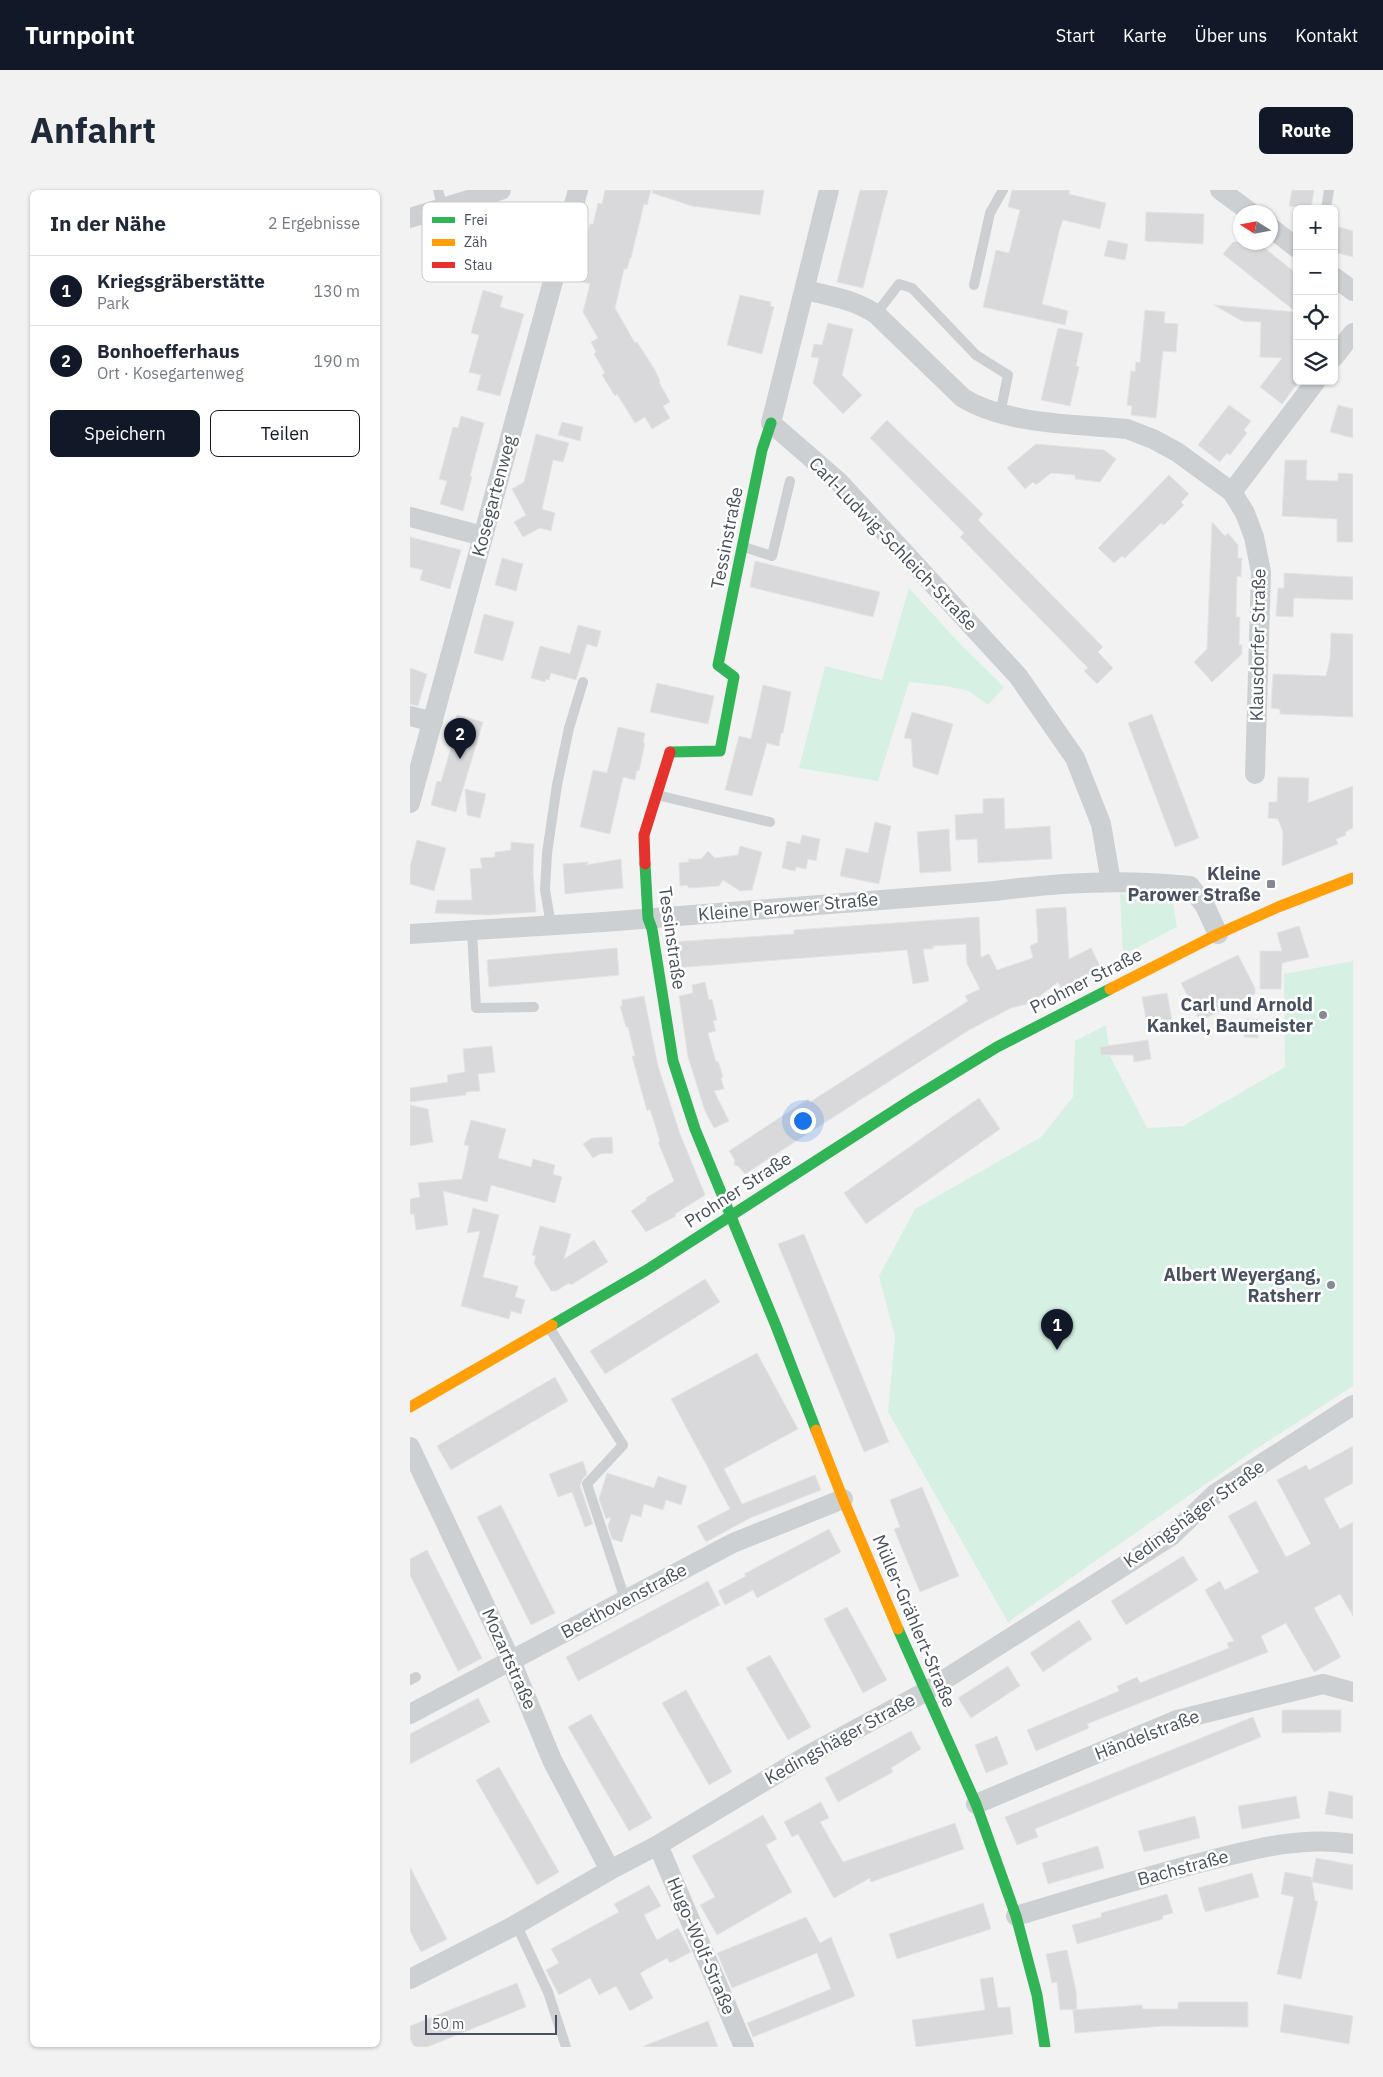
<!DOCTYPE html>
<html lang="de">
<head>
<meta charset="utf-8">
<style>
  body { margin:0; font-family:"IBM Plex Sans",sans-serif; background:#f2f2f3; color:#1f2937 }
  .controls { position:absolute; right:15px; top:15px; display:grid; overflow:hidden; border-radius:8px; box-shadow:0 1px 4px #0004 }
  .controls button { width:45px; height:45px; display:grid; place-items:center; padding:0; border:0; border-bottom:1px solid #e0e1e3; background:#fff; color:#1f2937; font:25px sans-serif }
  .compass { position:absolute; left:823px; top:15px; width:45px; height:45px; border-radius:50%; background:#fff; box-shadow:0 1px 4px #0004; rotate:281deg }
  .scale { position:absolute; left:15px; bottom:12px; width:132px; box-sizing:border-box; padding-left:5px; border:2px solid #48515f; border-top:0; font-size:14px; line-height:18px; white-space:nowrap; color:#48515f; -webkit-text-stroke:4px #fff; paint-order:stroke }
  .you { position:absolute; left:392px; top:930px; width:18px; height:18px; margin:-12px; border:4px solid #fff; border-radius:50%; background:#1a73e8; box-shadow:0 0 0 8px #1a73e833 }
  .badge { display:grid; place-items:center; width:32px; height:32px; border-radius:50%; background:#111827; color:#fff; font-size:16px; font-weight:700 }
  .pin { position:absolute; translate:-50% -41px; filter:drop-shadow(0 1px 2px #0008) }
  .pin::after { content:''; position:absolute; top:26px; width:18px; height:15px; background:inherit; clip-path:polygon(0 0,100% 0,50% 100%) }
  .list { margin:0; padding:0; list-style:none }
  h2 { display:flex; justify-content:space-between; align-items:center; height:65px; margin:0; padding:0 20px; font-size:21px }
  h2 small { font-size:16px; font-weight:400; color:#747a83 }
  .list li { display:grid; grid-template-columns:32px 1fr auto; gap:15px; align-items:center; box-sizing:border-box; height:70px; padding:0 20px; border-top:1px solid #e0e1e3 }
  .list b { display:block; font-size:19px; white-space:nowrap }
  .list p { margin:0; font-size:16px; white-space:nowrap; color:#747a83 }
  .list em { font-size:16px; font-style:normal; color:#747a83 }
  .actions { display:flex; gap:10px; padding:15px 20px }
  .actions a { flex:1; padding:11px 0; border:1px solid #111827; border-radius:8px; text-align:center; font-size:18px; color:#111827 }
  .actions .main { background:#111827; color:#fff }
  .icon { flex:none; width:28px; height:28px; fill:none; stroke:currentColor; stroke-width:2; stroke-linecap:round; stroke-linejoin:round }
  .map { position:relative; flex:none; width:943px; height:1857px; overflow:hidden; border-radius:8px }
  header { display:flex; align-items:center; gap:30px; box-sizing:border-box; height:70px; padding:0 25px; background:#111827; color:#fff }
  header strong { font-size:24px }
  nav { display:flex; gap:28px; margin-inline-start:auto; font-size:18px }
  .intro { display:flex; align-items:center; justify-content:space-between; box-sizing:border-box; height:120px; padding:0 30px }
  h1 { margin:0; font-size:35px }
  .button { padding:12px 22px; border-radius:8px; background:#111827; color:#fff; font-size:18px; font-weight:700 }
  main { display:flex; gap:30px; padding:0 30px }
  aside { flex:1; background:#fff; border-radius:8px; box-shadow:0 1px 4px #0004 }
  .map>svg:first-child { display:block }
  .green { fill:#d6f1e4 }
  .building { fill:#d9d9db; stroke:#e3e4e5 }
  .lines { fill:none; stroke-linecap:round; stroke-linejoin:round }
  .lane { stroke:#cdd0d3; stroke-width:10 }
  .street { stroke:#cdd0d3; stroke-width:20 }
  .fast { stroke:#30b455; stroke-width:11 }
  .slow { stroke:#ff9f0a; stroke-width:11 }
  .jam { stroke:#e5322d; stroke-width:11 }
  .poi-dot { fill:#848992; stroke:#fff; stroke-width:2 }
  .labels { text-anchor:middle; stroke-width:5; stroke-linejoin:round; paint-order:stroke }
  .street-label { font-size:18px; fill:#48515f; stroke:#fff }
  .poi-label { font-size:18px; font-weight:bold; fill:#48515f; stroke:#fff; text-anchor:end }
  .key { fill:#fff; stroke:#c8cbcf; stroke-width:1 }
  .key-label { font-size:14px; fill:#48515f }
</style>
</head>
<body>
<header>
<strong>Turnpoint</strong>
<nav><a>Start</a><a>Karte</a><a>Über uns</a><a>Kontakt</a></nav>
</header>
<div class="intro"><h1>Anfahrt</h1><a class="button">Route</a></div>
<main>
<aside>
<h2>In der Nähe<small>2 Ergebnisse</small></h2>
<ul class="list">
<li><span class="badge">1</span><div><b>Kriegsgräberstätte</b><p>Park</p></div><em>130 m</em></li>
<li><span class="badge">2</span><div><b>Bonhoefferhaus</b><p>Ort · Kosegartenweg</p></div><em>190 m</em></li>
</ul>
<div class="actions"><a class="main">Speichern</a><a>Teilen</a></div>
</aside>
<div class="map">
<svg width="943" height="1857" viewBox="0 0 943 1857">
  <rect width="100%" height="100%" fill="#f2f2f2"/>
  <!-- green -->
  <g class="green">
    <polygon points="499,398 550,454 594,497 578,515 559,501 536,496 499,492 468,591 389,578 415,476 472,490"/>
    <polygon points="710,704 757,707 763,713 767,737 713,765"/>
    <polygon points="943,771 943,1196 843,1261 598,1432 478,1222 485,1147 469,1086 505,1019 631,947 663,907 665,851 696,835 700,866 737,938 773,936 875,877 874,784"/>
  </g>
  <!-- building -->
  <g class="building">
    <polygon points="195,0 241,0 237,15 234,14 221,68 220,68 217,79 214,79 205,118 225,153 227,152 245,180 250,191 249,192 260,212 253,216 260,228 242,239 235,227 225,233 207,204 205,206 192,185 195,183 184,164 186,162 181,152 188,148 173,122 180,94 172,92 174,81 172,80 177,59 174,58 180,34 183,34 188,13 192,14"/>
    <polygon points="243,0 354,0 350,25 282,16 242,3"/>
    <polygon points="450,0 478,0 453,98 427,92"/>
    <polygon points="602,0 660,0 659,4 696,13 690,39 653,30 650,38 632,114 658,121 655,135 573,117 586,60 599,63 610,20 598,17"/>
    <polygon points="882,0 904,0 901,19 879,16"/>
    <polygon points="130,12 145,15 141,33 126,30"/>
    <polygon points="736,22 794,24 793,54 735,51"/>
    <polygon points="929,37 943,41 943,67 924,62"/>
    <polygon points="698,50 718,54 715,70 694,66"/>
    <polygon points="823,52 847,52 887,84 887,194 872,214 850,197 872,168 850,167 851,132 832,131 804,115 886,122 813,64"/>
    <polygon points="73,100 93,106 90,117 114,124 90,206 67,200 71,185 59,182 69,145 61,143"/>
    <polygon points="330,105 361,112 360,116 364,117 352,164 317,155"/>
    <polygon points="735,120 755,122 754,133 768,134 766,162 753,161 746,228 721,225 722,216 717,215 721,181 725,182 726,172 730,173"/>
    <polygon points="418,133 443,139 432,185 452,205 433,224 403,193 409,168 401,167 404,154 412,155"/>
    <polygon points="648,138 673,143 666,176 669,177 660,216 631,210"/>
    <polygon points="819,215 841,231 834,240 837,243 820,265 817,263 810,272 788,255"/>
    <polygon points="928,215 943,219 943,248 920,242"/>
    <polygon points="51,226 74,233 60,286 62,287 53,321 30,314 37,291 29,289 43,237 48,238"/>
    <polygon points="477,230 573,324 568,330 693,457 688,462 703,478 687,494 674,481 678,478 550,347 554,343 460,248"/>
    <polygon points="152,232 173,237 170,251 148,245"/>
    <polygon points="126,244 159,253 153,272 143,270 132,319 145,323 141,341 130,338 113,347 104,332 116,325 102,299 114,292"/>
    <polygon points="626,254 694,260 706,269 690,292 665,289 665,285 641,283 626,295 623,292 615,299 597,278"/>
    <polygon points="875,270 897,270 896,290 928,291 928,283 943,284 943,352 927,352 927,329 872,326"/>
    <polygon points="759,285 779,304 771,312 774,315 754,335 751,333 715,368 712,366 704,373 688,358"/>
    <polygon points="802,332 815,346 818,343 828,355 828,368 832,368 831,387 827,386 826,427 830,427 829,455 832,455 832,464 802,492 784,472 797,459"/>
    <polygon points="0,347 51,360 40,399 10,390 13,380 0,377"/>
    <polygon points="92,368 113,374 106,401 85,395"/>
    <polygon points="345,371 470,402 463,427 340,397"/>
    <polygon points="874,383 943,387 943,410 884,408 883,427 866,426 868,398 874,398"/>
    <polygon points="74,424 104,432 93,471 64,463"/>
    <polygon points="168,435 191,441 187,457 177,454 166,490 141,483 139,490 136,489 135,492 121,488 130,456 160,464"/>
    <polygon points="921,443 943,444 943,527 870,524 870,519 861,518 863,484 916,486 920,469"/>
    <polygon points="0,478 17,484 8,516 0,514"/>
    <polygon points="247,493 304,506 298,534 240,522"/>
    <polygon points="353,495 381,502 373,543 371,543 369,556 357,553 342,606 315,600 329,546 341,549"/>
    <polygon points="502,522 543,534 528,585 503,577 501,549 494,548"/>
    <polygon points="742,524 789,648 765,657 718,533"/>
    <polygon points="47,525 73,532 46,622 21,615 27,591 31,592 44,547 41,546"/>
    <polygon points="208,537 235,543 233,553 235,553 229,581 227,580 225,590 213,587 200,644 170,637 183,580 197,583"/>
    <polygon points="868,587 899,588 898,613 943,596 943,638 935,642 936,645 926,649 928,654 872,676 873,642 868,629 858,628 859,612 867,612"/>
    <polygon points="55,599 76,604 70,628 57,625"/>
    <polygon points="594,608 595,639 640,636 642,669 568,673 567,649 546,650 545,625 573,623 573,609"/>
    <polygon points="465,632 481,636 469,694 430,686 436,658 458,663"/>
    <polygon points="539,639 541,681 510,683 507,642"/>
    <polygon points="392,645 410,649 406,671 398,669 396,679 386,677 385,681 372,678 377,651 390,654"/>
    <polygon points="7,650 36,658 24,701 0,694 0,677"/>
    <polygon points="101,652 124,654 123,682 126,722 78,725 25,723 27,710 62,710 60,679 72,678 70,668 85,667 85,662 101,660"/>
    <polygon points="330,656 352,662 342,700 330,701 313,690 309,696 279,698 277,695 270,696 269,673 279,672 278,669 291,669 298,661 305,668 328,665"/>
    <polygon points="211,669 213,698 155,704 153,674 179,672 176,675"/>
    <polygon points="656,717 659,769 681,758 691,778 651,798 648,792 621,813 601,818 559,840 335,984 328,976 324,975 325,970 319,961 398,909 400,912 558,811 555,806 570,799 557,774 556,754 523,756 523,759 513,759 519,791 503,794 497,760 264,778 260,752 384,744 384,740 569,727 571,767 579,764 587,780 623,768 620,756 628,752 626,719"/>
    <polygon points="889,736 899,767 872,773 871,799 850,799 850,761 872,761 867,743"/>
    <polygon points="207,758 209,785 79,797 77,770"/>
    <polygon points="828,765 845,798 845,804 790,831 771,793"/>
    <polygon points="295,792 299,810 302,809 307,830 303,831 306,841 298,843 306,872 308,871 313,887 311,888 314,899 304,901 319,931 304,938 295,921 278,867 269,806 283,803 282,795"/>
    <polygon points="757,803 763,835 738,840 732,807"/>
    <polygon points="234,806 248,876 270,944 295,1005 265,1024 266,1026 236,1042 221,1021 237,1010 236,1008 264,991 248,952 250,951 240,919 237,921 222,866 225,866 218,837 216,837 210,816 212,816 212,810"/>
    <polygon points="834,829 848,829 848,848 834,847"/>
    <polygon points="738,850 741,869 724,872 723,865 691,865 690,857"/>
    <polygon points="82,856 85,882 68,884 70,901 56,902 56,905 0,912 0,898 38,892 37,885 55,882 53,859"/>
    <polygon points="569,908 590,939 456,1034 434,1003"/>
    <polygon points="0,915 18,919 23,952 0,956"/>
    <polygon points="61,930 96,939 88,968 121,977 123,969 145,975 143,984 152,987 145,1013 81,995 77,1012 33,1001 38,1035 6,1040 4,1024 0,1024 0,1009 10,1007 8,993 52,989 59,956 54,955"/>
    <polygon points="202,947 203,963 190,964 183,968 173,954 182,948"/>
    <polygon points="63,1018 89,1025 73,1087 108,1096 105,1107 115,1110 111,1124 101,1121 99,1129 51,1116 70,1041 57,1043"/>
    <polygon points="130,1036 161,1044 154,1069 184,1050 198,1072 161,1095 159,1093 146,1101 141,1101 124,1073 126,1066 122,1065"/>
    <polygon points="394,1044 479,1252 454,1262 368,1054"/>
    <polygon points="295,1089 310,1112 195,1184 180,1161"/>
    <polygon points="347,1163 388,1239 314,1279 332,1314 405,1285 411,1300 340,1328 296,1352 287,1336 320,1319 261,1209"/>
    <polygon points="145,1187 158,1211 41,1280 27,1256"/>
    <polygon points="943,1256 943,1293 914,1309 930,1339 943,1332 943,1426 930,1404 904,1418 931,1467 904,1482 876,1433 851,1446 858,1462 677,1534 679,1538 626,1561 617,1540 709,1501 707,1496 727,1487 730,1493 819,1458 817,1453 824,1451 795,1400 810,1391 815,1400 849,1382 818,1326 846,1311 876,1367 901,1354 867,1290 896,1275 899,1280"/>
    <polygon points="173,1271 177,1284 172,1290 170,1296 183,1334 175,1337 162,1302 148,1307 139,1284"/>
    <polygon points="197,1283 244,1298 248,1286 277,1296 271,1315 256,1310 253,1320 234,1314 231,1327 221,1324 212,1352 202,1349 198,1336 201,1327 196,1329 189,1309"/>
    <polygon points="512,1297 549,1386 510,1402 484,1339 490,1337 480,1310"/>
    <polygon points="91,1315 145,1423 121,1435 67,1327"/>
    <polygon points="419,1339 431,1362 347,1408 343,1400 315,1415 308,1401 336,1386 334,1384"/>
    <polygon points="17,1360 72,1468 48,1481 0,1385 0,1369"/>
    <polygon points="773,1366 788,1390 716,1435 701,1411"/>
    <polygon points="298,1391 310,1415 168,1491 156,1467"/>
    <polygon points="437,1417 477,1490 453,1503 414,1429"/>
    <polygon points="669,1430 682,1449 633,1482 620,1463"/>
    <polygon points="360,1465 401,1537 378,1550 336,1478"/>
    <polygon points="598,1476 610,1496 561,1528 548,1508"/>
    <polygon points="276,1500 322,1582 299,1595 252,1513"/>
    <polygon points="68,1508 80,1532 0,1574 0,1544"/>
    <polygon points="872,1520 931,1520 931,1542 872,1543"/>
    <polygon points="181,1524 242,1628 219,1641 158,1537"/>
    <polygon points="843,1527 851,1547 625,1639 628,1647 607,1655 595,1627"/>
    <polygon points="501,1541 511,1559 481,1578 483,1582 428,1612 415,1588"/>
    <polygon points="587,1546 598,1574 576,1583 565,1555"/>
    <polygon points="89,1577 149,1682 127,1695 66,1590"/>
    <polygon points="919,1601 943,1606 943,1629 915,1624"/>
    <polygon points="886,1606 890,1628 832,1639 828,1616"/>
    <polygon points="411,1612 419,1628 410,1632 433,1672 545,1633 554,1659 461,1692 460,1688 424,1708 388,1644 382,1647 374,1632"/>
    <polygon points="353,1625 367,1649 356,1655 382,1702 307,1745 290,1715 305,1707 282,1666"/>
    <polygon points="785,1626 790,1648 734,1662 728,1641"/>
    <polygon points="688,1656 694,1678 638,1694 632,1673"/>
    <polygon points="906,1668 943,1675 943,1700 902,1692 905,1711 908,1711 891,1789 867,1784 884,1707 871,1704 875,1682 901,1687 902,1691"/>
    <polygon points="0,1677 37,1749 11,1762 0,1741"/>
    <polygon points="842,1683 849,1707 795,1722 788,1698"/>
    <polygon points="239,1695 251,1716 234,1725 247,1750 268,1738 281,1762 260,1773 257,1768 230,1783 243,1808 220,1821 206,1796 189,1805 180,1788 149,1805 136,1780 149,1773 141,1759 209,1722 204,1714"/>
    <polygon points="757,1704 763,1723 752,1726 753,1729 667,1754 662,1735 692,1727 691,1723"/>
    <polygon points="573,1713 581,1739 487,1769 479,1744"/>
    <polygon points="396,1727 410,1753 421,1747 445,1806 343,1847 337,1833 421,1799 407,1763 322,1798 307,1763"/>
    <polygon points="657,1760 666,1801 667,1819 650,1820 647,1792 642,1793 636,1764"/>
    <polygon points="583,1787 588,1818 600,1817 603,1844 506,1857 502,1830 575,1820 570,1789"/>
    <polygon points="107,1793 116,1817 17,1857 4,1857 0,1848 0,1836"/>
    <polygon points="768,1812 838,1812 838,1837 754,1836 665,1843 663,1820 732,1815 733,1819 768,1819"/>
    <polygon points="874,1814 943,1826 939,1854 870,1842"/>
    <polygon points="298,1831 308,1857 234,1857 234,1856"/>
  </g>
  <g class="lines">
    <!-- lane -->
    <g class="lane">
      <polyline points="28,0 33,19"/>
      <polyline points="916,19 919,0"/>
      <polyline points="564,95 580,23 593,0"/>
      <polyline points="466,124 489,94 502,98 566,165 598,185 590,224"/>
      <polyline points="334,357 362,366 380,291"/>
      <polyline points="247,605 360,632"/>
      <polyline points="141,735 135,700 137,663 147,595 159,538 173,492"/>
      <polyline points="62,741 66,818 124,817"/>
      <polyline points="139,1137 213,1255 177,1294 215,1409"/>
      <polyline points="0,1490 6,1487"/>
      <polyline points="106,1734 138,1802 156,1857"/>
    </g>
    <!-- street -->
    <g class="street">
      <polyline points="419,0 361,233 429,292 608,486 665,568 691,634 701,692"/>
      <polyline points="810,0 840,22"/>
      <polyline points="0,28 91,0"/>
      <polyline points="861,38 887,58"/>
      <polyline points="924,87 943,101"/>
      <path d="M395,100C420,106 443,109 466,124L553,208C598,235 665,234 717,239L743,249L767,262L822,302L835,323L844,347L851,382L845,584"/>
      <polyline points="924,167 943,143"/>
      <polyline points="822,302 906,191"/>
      <polyline points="0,327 73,346"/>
      <polyline points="0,526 23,532"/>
      <polyline points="0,613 168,0"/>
      <path d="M0,744L194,732L585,701C650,692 715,689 780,696L795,716L808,744"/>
      <polyline points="0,1257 101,1471 142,1570 200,1680"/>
      <polyline points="0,1524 323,1353 433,1309"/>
      <polyline points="566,1614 767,1530 913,1494 943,1502"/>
      <polyline points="248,1655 334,1857"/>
      <path d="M606,1726C666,1708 725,1690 785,1674C837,1661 889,1645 943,1654"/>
      <polyline points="0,1789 100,1738 200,1680 248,1655 393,1568 515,1502 761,1346 805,1304 943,1215"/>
    </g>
    <!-- fast -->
    <g class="fast">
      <polyline points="260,562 310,561 324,487 308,475 352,260 361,233"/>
      <polyline points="235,674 238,728 242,739 263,871 285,939 366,1136 406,1240"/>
      <polyline points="142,1135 235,1081 502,909 587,857 700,799"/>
      <polyline points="488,1439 566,1614 606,1726 627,1805 635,1857"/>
    </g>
    <!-- slow -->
    <g class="slow">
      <polyline points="700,799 808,744 868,717 943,688"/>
      <polyline points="0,1217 142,1135"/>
      <polyline points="406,1240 433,1309 488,1439"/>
    </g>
    <!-- jam -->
    <polyline class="jam" points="235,674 234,645 260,562"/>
  </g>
  <!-- markers -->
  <g class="poi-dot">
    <rect x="856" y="689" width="10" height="10" rx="2.5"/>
    <circle cx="913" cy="825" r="5"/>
    <circle cx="921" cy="1095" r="5"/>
  </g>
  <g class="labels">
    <!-- street labels -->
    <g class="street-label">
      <text transform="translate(84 306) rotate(-75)" y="6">Kosegartenweg</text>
      <text transform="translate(317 348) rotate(-79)" y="6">Tessinstraße</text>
      <text transform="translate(483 354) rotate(46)" y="6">Carl-Ludwig-Schleich-Straße</text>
      <text transform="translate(848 455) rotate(-89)" y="6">Klausdorfer Straße</text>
      <text transform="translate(378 717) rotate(-5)" y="6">Kleine Parower Straße</text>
      <text transform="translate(262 748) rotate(82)" y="6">Tessinstraße</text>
      <text transform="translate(676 791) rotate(-27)" y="6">Prohner Straße</text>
      <text transform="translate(328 1000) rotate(-33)" y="6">Prohner Straße</text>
      <text transform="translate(784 1324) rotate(-36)" y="6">Kedingshäger Straße</text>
      <text transform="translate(214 1411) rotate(-28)" y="6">Beethovenstraße</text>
      <text transform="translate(504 1431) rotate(67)" y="6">Müller-Grählert-Straße</text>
      <text transform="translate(99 1469) rotate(66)" y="6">Mozartstraße</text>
      <text transform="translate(737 1545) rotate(-21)" y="6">Händelstraße</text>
      <text transform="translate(430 1549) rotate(-29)" y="6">Kedingshäger Straße</text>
      <text transform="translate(773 1678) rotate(-15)" y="6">Bachstraße</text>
      <text transform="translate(291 1756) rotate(67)" y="6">Hugo-Wolf-Straße</text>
    </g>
    <!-- poi labels -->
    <g class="poi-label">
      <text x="851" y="690">Kleine<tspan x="851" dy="21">Parower Straße</tspan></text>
      <text x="903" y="821">Carl und Arnold<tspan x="903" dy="21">Kankel, Baumeister</tspan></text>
      <text x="911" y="1091">Albert Weyergang,<tspan x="911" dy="21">Ratsherr</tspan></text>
    </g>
  </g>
  <!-- legend -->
  <rect x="12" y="12" width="166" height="80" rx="8" class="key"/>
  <rect x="22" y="27" width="23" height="6" fill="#30b455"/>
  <rect x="22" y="49" width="23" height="7" fill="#ff9f0a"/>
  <rect x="22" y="72" width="23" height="6" fill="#e5322d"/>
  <g class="key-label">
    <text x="54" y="35">Frei</text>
    <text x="54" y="57">Zäh</text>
    <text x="54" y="80">Stau</text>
  </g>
</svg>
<div class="controls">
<button>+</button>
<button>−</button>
<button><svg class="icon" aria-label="locate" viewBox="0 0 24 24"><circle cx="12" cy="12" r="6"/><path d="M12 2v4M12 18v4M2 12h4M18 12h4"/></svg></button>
<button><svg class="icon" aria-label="layers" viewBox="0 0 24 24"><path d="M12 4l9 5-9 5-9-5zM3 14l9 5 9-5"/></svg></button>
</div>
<svg class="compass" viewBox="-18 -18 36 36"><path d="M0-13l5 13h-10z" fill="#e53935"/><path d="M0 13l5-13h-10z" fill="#747a83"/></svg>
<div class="scale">50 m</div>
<div class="you"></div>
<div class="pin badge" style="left:647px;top:1160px">1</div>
<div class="pin badge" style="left:50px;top:569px">2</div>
</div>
</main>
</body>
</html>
